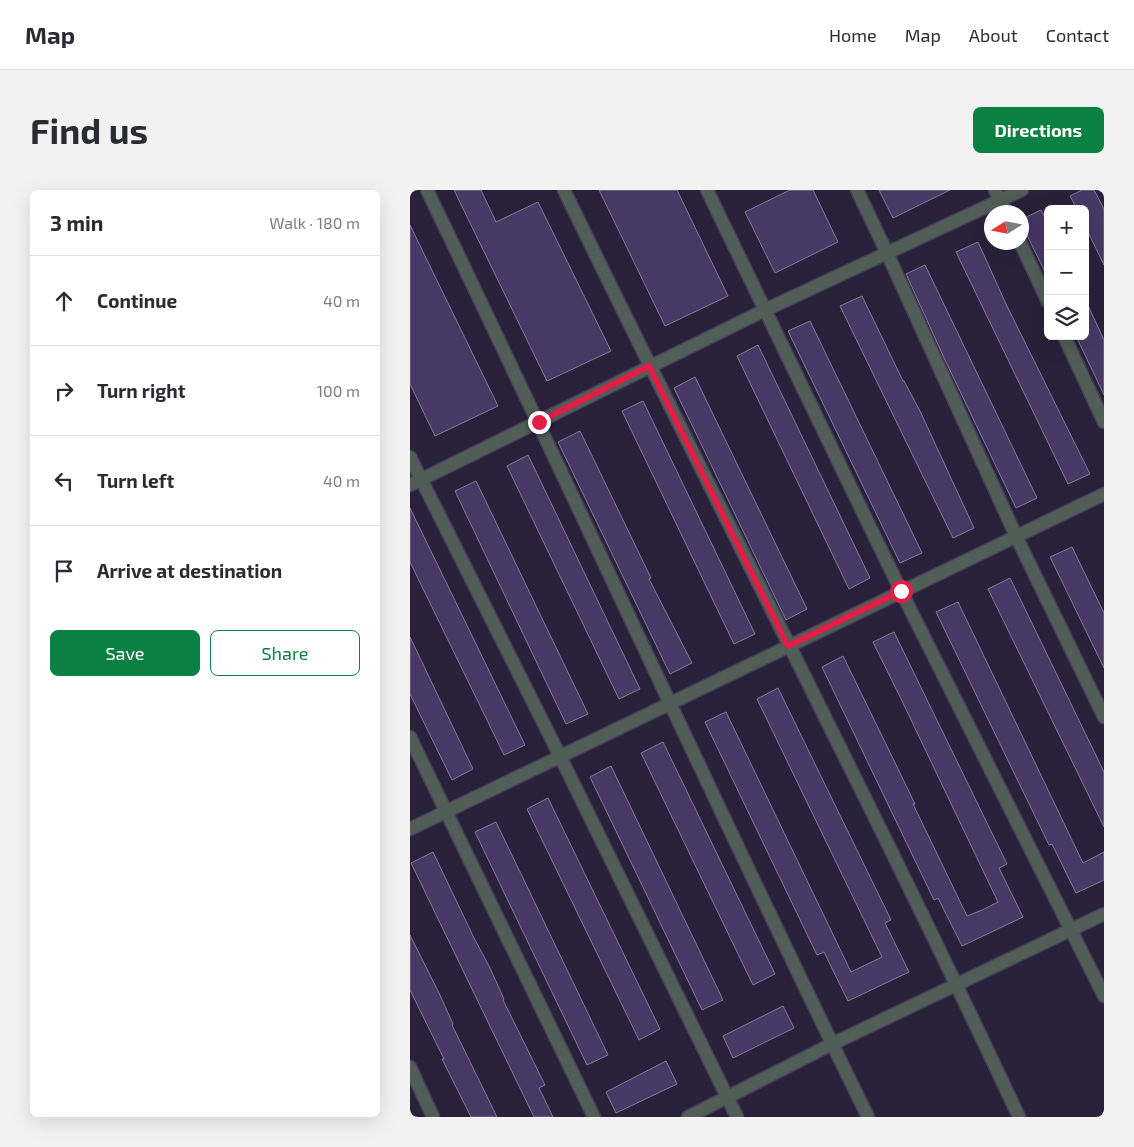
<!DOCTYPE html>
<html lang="en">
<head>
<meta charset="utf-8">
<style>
  body { margin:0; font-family:"Exo 2",sans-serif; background:#f2f2f3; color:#2b2b33 }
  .controls { position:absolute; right:15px; top:15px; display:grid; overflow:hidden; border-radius:8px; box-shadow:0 5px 20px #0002 }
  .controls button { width:45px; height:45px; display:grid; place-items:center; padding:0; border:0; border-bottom:1px solid #e1e1e2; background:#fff; color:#2b2b33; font:25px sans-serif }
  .compass { position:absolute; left:574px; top:15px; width:45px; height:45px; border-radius:50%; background:#fff; box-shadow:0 5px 20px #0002; rotate:259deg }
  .stop { position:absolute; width:15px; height:15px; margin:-11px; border:4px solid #e11d48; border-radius:50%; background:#fff }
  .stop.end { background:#e11d48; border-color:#fff; box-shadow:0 1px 5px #0008 }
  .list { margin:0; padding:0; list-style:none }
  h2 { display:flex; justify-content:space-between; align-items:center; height:65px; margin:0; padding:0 20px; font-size:21px }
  h2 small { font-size:16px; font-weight:400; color:#7c7c81 }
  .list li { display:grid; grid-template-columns:32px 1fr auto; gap:15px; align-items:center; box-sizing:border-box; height:90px; padding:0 20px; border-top:1px solid #e1e1e2 }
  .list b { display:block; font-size:19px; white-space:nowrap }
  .list em { font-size:16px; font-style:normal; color:#7c7c81 }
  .actions { display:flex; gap:10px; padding:15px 20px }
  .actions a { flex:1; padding:11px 0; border:1px solid #0b8043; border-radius:8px; text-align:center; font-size:18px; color:#0b8043 }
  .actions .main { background:#0b8043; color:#fff }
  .icon { flex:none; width:28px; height:28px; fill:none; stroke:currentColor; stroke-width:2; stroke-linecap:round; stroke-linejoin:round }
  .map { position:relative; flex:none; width:694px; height:927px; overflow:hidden; border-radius:8px }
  header { display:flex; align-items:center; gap:30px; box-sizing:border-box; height:70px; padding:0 25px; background:#fff; border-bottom:1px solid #e1e1e2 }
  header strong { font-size:24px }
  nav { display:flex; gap:28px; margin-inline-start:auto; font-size:18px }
  .intro { display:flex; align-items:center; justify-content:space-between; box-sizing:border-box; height:120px; padding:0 30px }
  h1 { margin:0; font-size:35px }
  .button { padding:12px 22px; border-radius:8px; background:#0b8043; color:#fff; font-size:18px; font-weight:700 }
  main { display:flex; gap:30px; padding:0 30px }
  aside { flex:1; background:#fff; border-radius:8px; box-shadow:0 5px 20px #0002 }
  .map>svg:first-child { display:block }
  .building { fill:#473866; stroke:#837b99 }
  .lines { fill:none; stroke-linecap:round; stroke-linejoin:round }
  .minor-casing { stroke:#453e56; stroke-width:15 }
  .tertiary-casing { stroke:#453e56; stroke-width:15 }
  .minor { stroke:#505e57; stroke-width:12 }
  .tertiary { stroke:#505e57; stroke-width:12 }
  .route { stroke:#e11d48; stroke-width:6 }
</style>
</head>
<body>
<header>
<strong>Map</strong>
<nav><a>Home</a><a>Map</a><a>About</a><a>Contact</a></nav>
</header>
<div class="intro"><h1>Find us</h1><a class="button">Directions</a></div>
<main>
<aside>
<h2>3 min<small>Walk · 180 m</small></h2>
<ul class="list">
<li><svg class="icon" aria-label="ahead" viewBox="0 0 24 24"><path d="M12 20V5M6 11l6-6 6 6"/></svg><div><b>Continue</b></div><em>40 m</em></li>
<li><svg class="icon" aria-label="right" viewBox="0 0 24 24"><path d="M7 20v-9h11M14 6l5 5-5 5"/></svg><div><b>Turn right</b></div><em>100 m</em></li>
<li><svg class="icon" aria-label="left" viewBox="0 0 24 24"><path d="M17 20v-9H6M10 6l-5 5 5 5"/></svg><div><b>Turn left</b></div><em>40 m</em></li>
<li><svg class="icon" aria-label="arrive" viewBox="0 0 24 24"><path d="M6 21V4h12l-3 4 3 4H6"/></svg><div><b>Arrive at destination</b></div></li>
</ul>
<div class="actions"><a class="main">Save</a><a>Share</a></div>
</aside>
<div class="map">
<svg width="694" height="927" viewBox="0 0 694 927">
  <rect width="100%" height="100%" fill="#29213a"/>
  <!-- building -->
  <g class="building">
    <polygon points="44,0 71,0 86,32 128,12 201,161 137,191"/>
    <polygon points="189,0 267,0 318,106 255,136"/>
    <polygon points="380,0 403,0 428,52 365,83 335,22"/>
    <polygon points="469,0 540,0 483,28"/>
    <polygon points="672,0 684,0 694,19 694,75 675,36 675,19 667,19 660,6"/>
    <polygon points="631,20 638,33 638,88 612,35 612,29"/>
    <polygon points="0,35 88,216 25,246 0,194"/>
    <polygon points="568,52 596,114 680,284 658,294 546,62"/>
    <polygon points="515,75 627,308 606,318 535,170 496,84"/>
    <polygon points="452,106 493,191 494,191 510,221 564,338 543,348 430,116"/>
    <polygon points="675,109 694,150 694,205 666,146 675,146"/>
    <polygon points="400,131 512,363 490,373 378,141"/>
    <polygon points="348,155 460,388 439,399 327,166"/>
    <polygon points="285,187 397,419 376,430 264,198"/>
    <polygon points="233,211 345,444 324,454 212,221"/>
    <polygon points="170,241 241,388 239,389 282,473 260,484 148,252"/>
    <polygon points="118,265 230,499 209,509 97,276"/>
    <polygon points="66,291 178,524 156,534 45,301"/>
    <polygon points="0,318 115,555 94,565 0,372"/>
    <polygon points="662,357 694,423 694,478 640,367"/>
    <polygon points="600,388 694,582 694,637 578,399"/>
    <polygon points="548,412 673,673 694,662 694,690 666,703 642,654 639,655 526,422"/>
    <polygon points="484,442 597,674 589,678 613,727 552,756 528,708 524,710 412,477 433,466 490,583 505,614 503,614 557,726 572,720 588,712 493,513 463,452"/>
    <polygon points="0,447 63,579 42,590 0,504"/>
    <polygon points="368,498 481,730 475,733 499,782 438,811 414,762 407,765 295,532 316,522 441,782 472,767 347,509"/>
    <polygon points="253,552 365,784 343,795 231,563"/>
    <polygon points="201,576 313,810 292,820 180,587"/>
    <polygon points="138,608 250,839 229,850 117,619"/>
    <polygon points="86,632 198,865 177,875 65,642"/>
    <polygon points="23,662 64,748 80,778 94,809 93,810 135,895 129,898 143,927 124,927 1,673"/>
    <polygon points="0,745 29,803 43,834 42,835 87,927 61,927 32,869 34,869 0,800"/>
    <polygon points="373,816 384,838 323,868 313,846"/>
    <polygon points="256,871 267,894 206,923 196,902"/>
  </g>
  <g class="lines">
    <!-- minor casing -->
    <g class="minor-casing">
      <g id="minor">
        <path d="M17,0C166,308 307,620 458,927"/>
        <path d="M154,0C304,310 463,615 609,927"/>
        <polyline points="297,0 491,401 694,806"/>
        <polyline points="447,0 477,63 606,346 694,527"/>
        <polyline points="585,0 596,22"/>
        <polyline points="610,52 638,112"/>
        <polyline points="654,146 694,232"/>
        <polyline points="0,267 150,566 327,927"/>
        <polyline points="0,295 355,120 612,0"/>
        <polyline points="0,547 184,927"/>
        <polyline points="0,639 694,304"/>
        <polyline points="278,927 422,854 694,724"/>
      </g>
    </g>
    <!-- tertiary casing -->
    <g class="tertiary-casing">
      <polyline id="tertiary" points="0,877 23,927"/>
    </g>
    <!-- minor -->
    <use href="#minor" class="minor"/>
    <!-- tertiary -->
    <use href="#tertiary" class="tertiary"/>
  </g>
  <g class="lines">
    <!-- route -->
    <polyline class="route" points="129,232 239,176 378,456 491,401"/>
  </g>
</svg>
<div class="controls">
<button>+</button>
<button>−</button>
<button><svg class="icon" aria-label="layers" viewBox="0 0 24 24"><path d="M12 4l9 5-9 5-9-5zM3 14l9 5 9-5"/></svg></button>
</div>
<svg class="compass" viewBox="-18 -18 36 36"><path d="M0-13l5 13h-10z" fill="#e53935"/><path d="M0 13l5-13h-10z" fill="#7c7c81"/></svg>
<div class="stop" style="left:491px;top:401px"></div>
<div class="stop end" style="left:129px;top:232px"></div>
</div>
</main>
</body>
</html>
